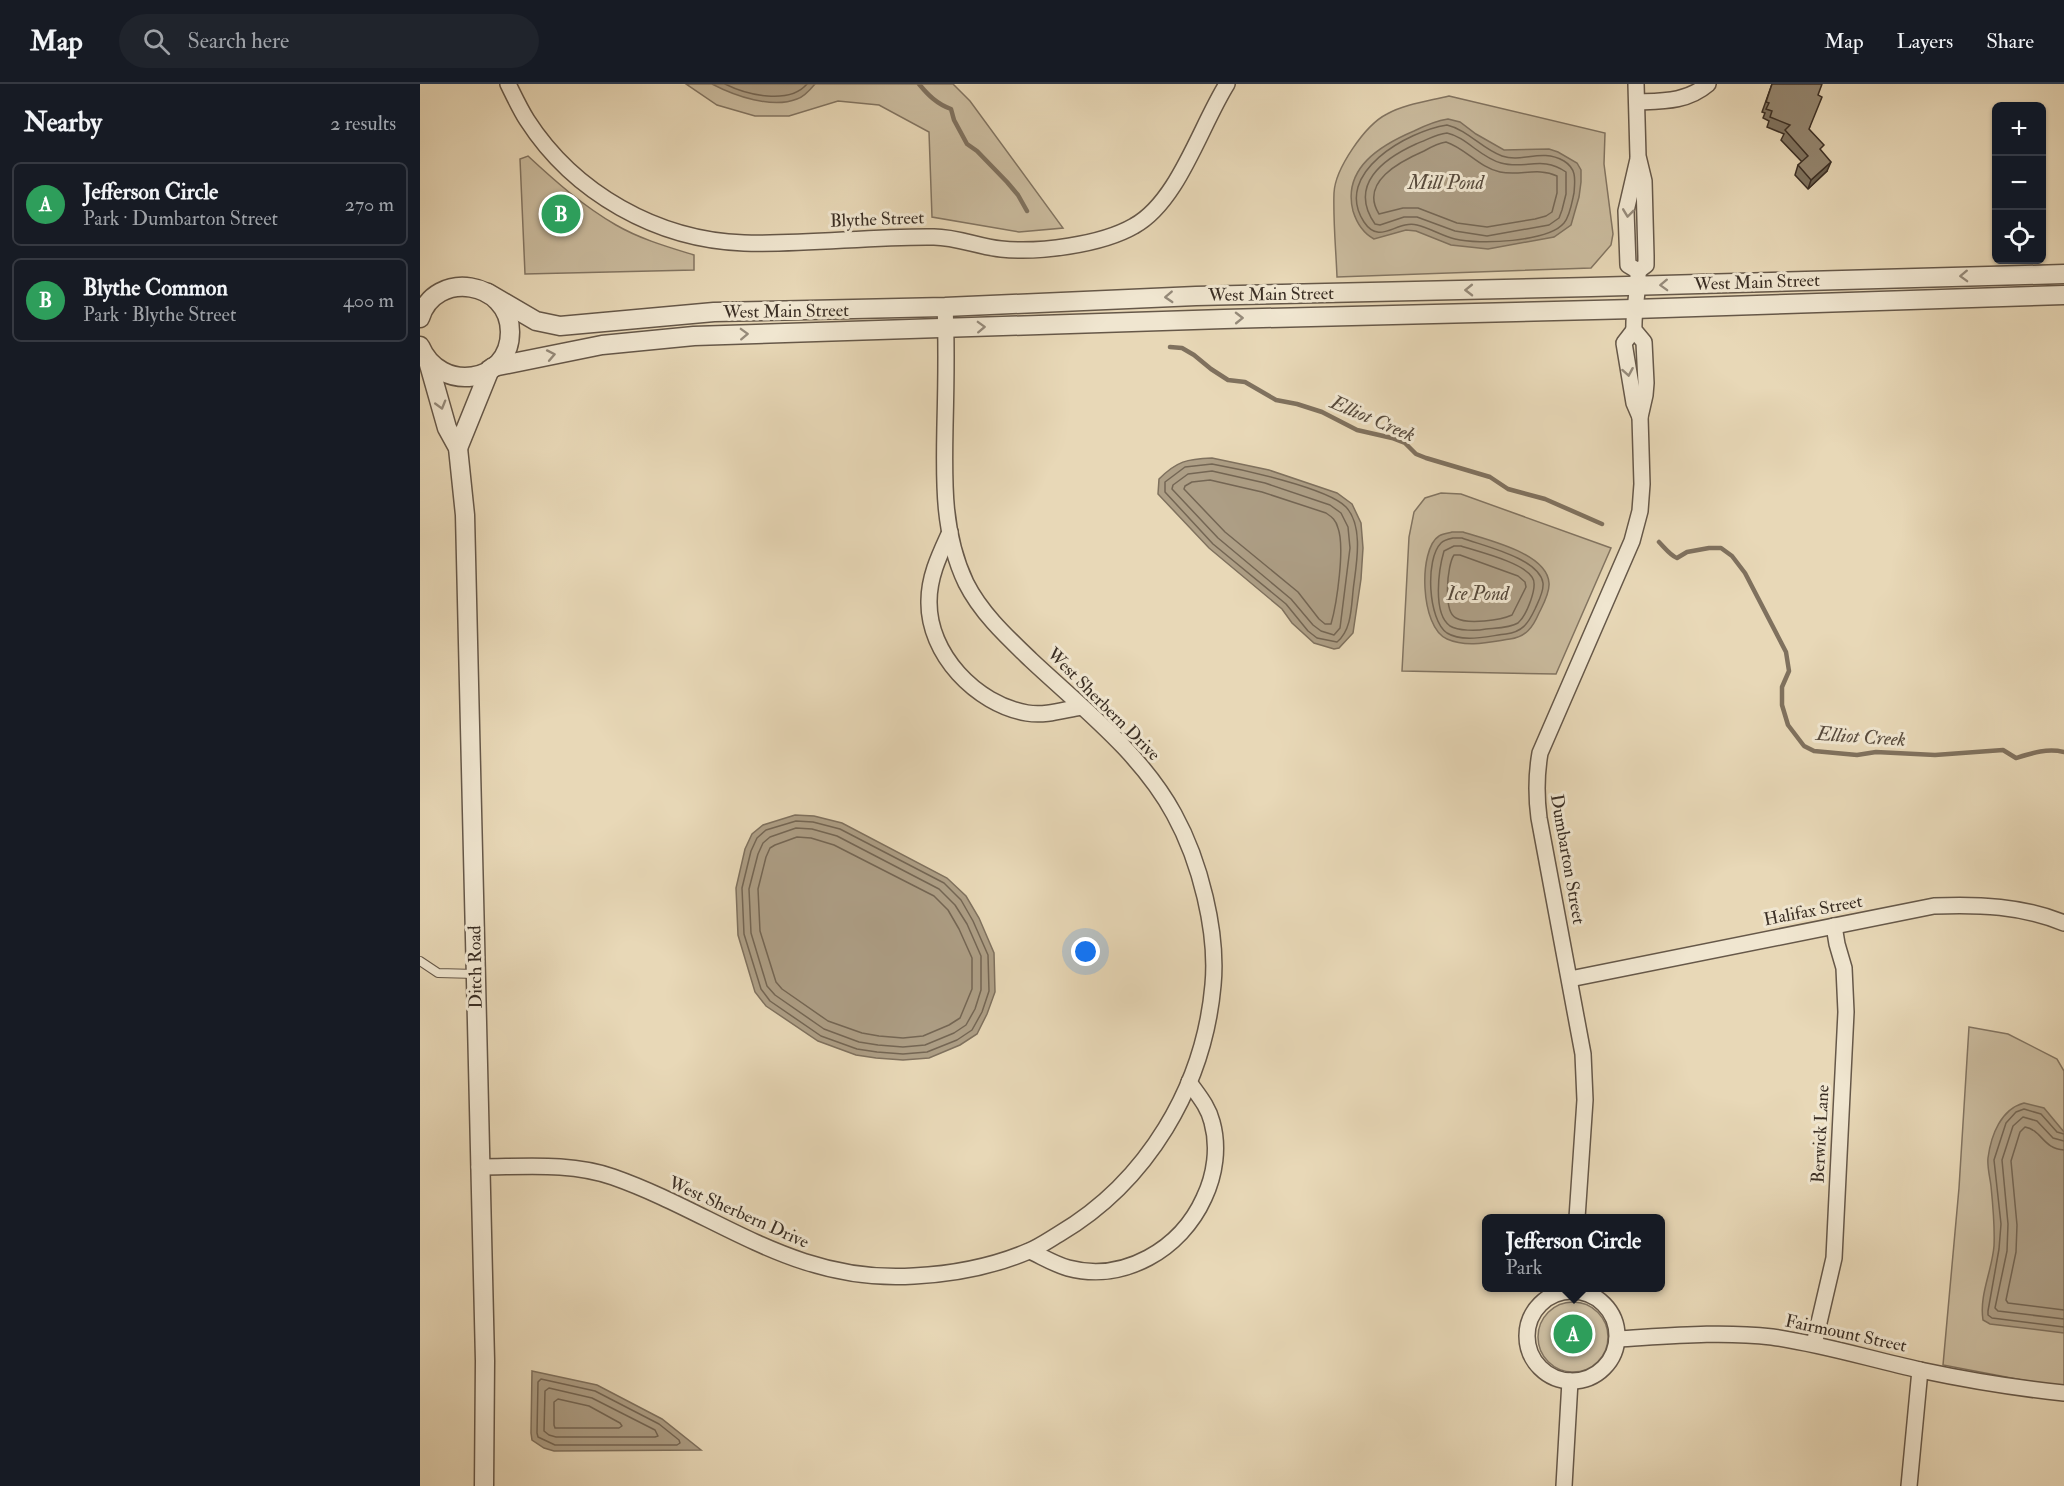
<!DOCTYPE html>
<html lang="en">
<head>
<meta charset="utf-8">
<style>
  body { margin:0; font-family:"IM FELL Double Pica",serif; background:#20242c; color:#f1f3f6 }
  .controls { position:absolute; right:18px; top:18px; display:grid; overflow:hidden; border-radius:9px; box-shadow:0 2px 4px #0004 }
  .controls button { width:54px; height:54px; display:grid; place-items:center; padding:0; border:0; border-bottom:2px solid #363941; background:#171b24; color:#f1f3f6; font:30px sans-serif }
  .you { position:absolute; left:666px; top:868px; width:21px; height:21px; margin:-15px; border:4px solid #fff; border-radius:50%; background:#1a73e8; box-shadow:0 0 0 9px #1a73e833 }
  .badge { display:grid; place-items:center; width:39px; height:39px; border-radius:50%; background:#c59692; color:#fff; font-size:20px; font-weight:700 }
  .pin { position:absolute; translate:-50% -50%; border:3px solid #fff; box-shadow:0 2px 6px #0006 }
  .popup { position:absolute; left:1062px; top:1130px; width:183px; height:78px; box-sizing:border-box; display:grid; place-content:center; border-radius:9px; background:#171b24; filter:drop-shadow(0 2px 4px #0005); font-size:20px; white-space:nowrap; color:#9ea1a6 }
  .popup b { font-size:22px; color:#f1f3f6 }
  .popup::after { content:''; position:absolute; left:50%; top:100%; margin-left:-12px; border:12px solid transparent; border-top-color:#171b24 }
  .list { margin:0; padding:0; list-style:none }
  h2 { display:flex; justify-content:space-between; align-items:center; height:78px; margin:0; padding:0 24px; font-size:26px }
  h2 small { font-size:20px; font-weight:400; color:#9ea1a6 }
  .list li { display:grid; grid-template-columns:39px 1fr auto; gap:18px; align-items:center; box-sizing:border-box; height:84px; margin:0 12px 12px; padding:0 12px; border:2px solid #363941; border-radius:9px }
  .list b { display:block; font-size:22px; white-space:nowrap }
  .list p { margin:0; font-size:20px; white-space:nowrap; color:#9ea1a6 }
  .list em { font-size:20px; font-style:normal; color:#9ea1a6 }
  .icon { flex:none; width:33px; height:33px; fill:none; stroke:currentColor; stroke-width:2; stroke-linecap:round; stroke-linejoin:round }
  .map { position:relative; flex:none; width:1644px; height:1402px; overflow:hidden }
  header { display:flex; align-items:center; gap:36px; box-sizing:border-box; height:84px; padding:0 30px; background:#171b24; border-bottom:2px solid #363941 }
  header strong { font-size:28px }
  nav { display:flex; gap:33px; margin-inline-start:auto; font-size:21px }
  .search { width:420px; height:54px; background:#20242c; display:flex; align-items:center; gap:15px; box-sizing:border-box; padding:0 21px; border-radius:33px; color:#9ea1a6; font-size:22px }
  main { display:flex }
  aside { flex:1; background:#171b24 }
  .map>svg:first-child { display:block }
  .green { fill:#cabb9e; stroke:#827461; stroke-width:1.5 }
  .water { fill:#ad9e85; stroke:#7f715e; stroke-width:1.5 }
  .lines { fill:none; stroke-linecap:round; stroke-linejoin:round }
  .shore { stroke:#746654; stroke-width:1.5 }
  .stream { stroke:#7f715e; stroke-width:4.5 }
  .service-casing { stroke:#665849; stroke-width:10 }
  .minor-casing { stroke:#665849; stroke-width:18 }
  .tertiary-casing { stroke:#665849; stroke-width:21 }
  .service { stroke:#f0e6d0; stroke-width:8 }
  .minor { stroke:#f0e6d0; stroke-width:15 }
  .tertiary { stroke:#f0e6d0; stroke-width:18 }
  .wall { fill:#7f7360; stroke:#3a2e24; stroke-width:1.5 }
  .shaded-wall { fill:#685e4e; stroke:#3a2e24; stroke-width:1.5 }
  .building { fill:#948670; stroke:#3a2e24; stroke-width:1.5 }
  .oneway { stroke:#958a7a }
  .labels { text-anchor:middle; stroke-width:6; stroke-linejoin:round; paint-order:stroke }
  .street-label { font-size:18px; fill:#3a2e24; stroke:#f0e6d0 }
  .water-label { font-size:20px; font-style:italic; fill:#574a3c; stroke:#f0e6d0 }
</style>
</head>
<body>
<header>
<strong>Map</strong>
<div class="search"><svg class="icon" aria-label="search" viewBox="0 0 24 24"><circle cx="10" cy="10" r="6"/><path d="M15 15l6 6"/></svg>Search here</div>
<nav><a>Map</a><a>Layers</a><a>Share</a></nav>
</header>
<main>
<aside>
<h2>Nearby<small>2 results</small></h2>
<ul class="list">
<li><span class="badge" style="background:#2e9e5b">A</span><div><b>Jefferson Circle</b><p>Park · Dumbarton Street</p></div><em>270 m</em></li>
<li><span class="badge" style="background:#2e9e5b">B</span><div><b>Blythe Common</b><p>Park · Blythe Street</p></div><em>400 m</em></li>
</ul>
</aside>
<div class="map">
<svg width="1644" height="1402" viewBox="0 0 1644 1402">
  <rect width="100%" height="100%" fill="#e8d8b7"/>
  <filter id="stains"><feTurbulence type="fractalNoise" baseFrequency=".00333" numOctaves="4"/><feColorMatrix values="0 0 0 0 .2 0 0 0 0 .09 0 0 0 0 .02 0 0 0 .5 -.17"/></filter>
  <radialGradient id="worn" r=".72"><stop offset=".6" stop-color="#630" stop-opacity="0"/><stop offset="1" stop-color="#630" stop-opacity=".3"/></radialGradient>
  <!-- green -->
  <g class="green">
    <polygon points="266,0 533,0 550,17 643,144 599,148 512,133 509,48 459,21 418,17 369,32 335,32 297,21"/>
    <path d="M1029,12L1185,49L1184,80L1193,150L1191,161L1171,184L917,193C916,166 913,137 914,109C915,85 945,41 967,30C985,20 1009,17 1029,12Z"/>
    <path d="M108,72C135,97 163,122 196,141C220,155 248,163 274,171V186L105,190L100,75Z"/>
    <polygon points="1021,409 1041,410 1191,464 1136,590 982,587 989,453 994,428 1005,414"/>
    <polygon points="1549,943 1588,950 1637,975 1644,987 1644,1302 1602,1296 1523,1281 1539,1104"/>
    <circle cx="1153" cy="1253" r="35"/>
  </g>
  <!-- water -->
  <g class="water">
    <path d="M292,0H395C390,6 384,13 377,15C352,25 315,12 292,0Z"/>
    <path d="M1028,35L1040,38L1056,50L1084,66L1129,65L1138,68L1157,79L1161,86V98L1159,113L1151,141L1134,153L1068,165L1031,161L996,147L986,146L954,155C943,149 937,140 933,127C922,84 961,61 994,47C1006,41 1015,37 1028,35Z"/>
    <path d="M792,374L849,386L917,409L932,420L941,439L943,464L941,495L933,549L919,564L914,565L894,559L872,539L862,525L789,464L738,410L739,395C757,377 767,375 792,374Z"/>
    <path d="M1032,448H1043C1067,456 1127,469 1129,499C1130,509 1123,521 1119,529C1113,543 1106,553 1090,555C1070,558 1047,564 1027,555C1000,544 998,465 1019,452C1022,450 1029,449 1032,448Z"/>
    <polygon points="375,731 394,732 422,739 527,794 546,812 559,834 574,869 575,908 567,930 557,950 540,961 509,974 483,976 456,974 436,971 398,957 346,922 335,908 318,851 316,804 325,765 332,750 343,741"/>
    <path d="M1604,1019L1624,1024L1644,1048V1249L1570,1240L1563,1236C1559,1211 1572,1187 1574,1162C1575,1142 1573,1122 1571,1102C1570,1093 1567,1083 1568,1074C1571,1051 1581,1025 1604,1019Z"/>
    <polygon points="112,1287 177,1301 242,1335 281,1366 134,1367 124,1364 112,1356 111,1349"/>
  </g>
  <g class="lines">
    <!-- shore -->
    <g class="shore">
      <path d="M305,0C327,11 369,21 387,0"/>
      <path d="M1027,41C1048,46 1062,65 1082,72C1103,79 1121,64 1144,77C1157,85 1155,96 1154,109C1152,118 1150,132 1144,139C1128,158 1059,161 1035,155C1022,152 1010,144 997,141C976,136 960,162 944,138C912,89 988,47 1027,41Z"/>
      <path d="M1027,49C1046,53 1061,74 1081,79C1105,86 1122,71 1146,88V110L1142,126L1139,134L1129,141L1067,152L1035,147L997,133H984L960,141L955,140C928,101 963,75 996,60C1007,56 1016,50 1027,49Z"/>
      <path d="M1026,58C1045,64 1060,84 1080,88C1100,92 1118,83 1137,92V109L1132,128L1126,132L1115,135L1067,143L1037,139L998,124H983L959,130C939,98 981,77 1004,67C1011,63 1018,59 1026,58Z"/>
      <path d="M792,380C820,385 908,404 926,423C943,441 937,477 934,499C931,519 933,545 917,558L897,554L888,547L866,520L793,460L745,408V398L765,383Z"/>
      <polygon points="792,387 845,399 910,421 921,429 928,443 930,464 920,544 914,551 901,547 893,541 871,515 798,454 752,405 753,401 768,390"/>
      <path d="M790,396L842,408L906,429C912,433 916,436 918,444C925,463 917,519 911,540H905L899,535L878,508L805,448L764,405L765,402L772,398Z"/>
      <path d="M1033,454H1042C1063,462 1119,474 1123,499C1124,508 1118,518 1115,525C1108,540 1102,548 1086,550C1068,552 1043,559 1027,549C1008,536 1005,475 1021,459C1024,456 1029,455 1033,454Z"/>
      <path d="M1034,462H1041C1059,468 1102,478 1112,493C1119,502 1106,532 1098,539C1090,544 1075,544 1066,545C1057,547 1038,547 1030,542C1012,529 1019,484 1024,467Z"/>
      <path d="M1034,471H1040L1098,492L1105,498L1106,503L1092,531C1081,536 1048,541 1036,534C1023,528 1027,481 1034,471Z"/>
      <polygon points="376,737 393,738 420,745 524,799 541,816 553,837 568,871 569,907 562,928 552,946 537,956 507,968 483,970 457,968 437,965 401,952 350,917 341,905 324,850 322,804 331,767 337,754 346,746"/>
      <polygon points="376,744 392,745 417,752 519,805 535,821 547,840 561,872 561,906 555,925 546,941 534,949 505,961 483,963 458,961 439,958 404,945 355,911 347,902 331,849 329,805 338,770 343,759 350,753"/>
      <polygon points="377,753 391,754 414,761 514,812 528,826 539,845 552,874 552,905 540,934 529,941 503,952 483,954 459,952 442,949 408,937 362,905 356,898 340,847 338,805 346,773 350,764 355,761"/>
      <polyline points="1644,1050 1637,1048 1621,1030 1604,1025 1596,1028 1586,1039 1574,1076 1581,1140 1579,1165 1568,1227 1568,1231 1572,1234 1644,1243"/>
      <polyline points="1644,1057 1633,1054 1617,1037 1603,1033 1593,1042 1582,1076 1588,1140 1587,1167 1575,1224 1578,1227 1644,1235"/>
      <path d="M1644,1066C1623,1065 1622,1046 1605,1043L1600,1048L1591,1077L1597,1141L1596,1168L1586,1216L1588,1219L1644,1226"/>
      <polygon points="121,1295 175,1307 239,1340 259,1356 260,1359 257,1361 135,1361 118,1353 117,1349 118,1298"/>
      <polygon points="129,1304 172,1314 235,1346 238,1352 235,1353 136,1353 129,1351 124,1347 125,1307"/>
      <polygon points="138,1315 169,1322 200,1339 202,1342 199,1344 135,1344 134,1341 134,1318"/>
    </g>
    <!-- stream -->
    <g class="stream">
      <path d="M499,0C508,11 517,20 531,25L534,36L547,60L557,67L587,98L598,111L607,127"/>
      <polyline points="750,263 762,264 774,271 791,285 808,296 825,298 856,316 877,320 902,328 937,346 972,354 985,359 996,370 1006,374 1070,393 1088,405 1125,415 1182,440"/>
      <path d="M1239,458C1245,464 1250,471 1257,474L1267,468L1289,464H1301L1312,472L1325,489L1366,568L1369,587L1362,603V621L1368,641L1384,662L1394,667L1437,671L1456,668L1515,671L1583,666L1596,674C1612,669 1627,664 1644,668"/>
    </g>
    <!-- service casing -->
    <g class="service-casing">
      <polyline id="service" points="0,877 18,889 56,890"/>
    </g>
    <!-- minor casing -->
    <g class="minor-casing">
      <g id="minor">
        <path d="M88,0C94,12 100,25 107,36C154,109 237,156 324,159C387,161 451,152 514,153C537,153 559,163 581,165C618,169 681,161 714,142C758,118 780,43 807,0"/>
        <polyline points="1216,0 1218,72 1224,97 1226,172 1226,181 1218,187"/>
        <path d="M1217,18C1243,17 1267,18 1288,0"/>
        <polyline points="1218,75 1206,127 1208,181 1218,187"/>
        <polyline points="1214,246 1204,259 1214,319 1220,333"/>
        <path d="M530,448C520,470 509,492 509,517C508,570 556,620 607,629C626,632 643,626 661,623"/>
        <path d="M1150,895L1514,822C1558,820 1603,822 1644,839"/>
        <path d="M59,1083C104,1083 150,1078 193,1093C298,1130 374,1200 494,1192C532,1190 574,1182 609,1167C619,1163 629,1156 639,1150C727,1098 784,1003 793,901C798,848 780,777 754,730C721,669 661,623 611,576C587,553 561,529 546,499C522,449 524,395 525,341C526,302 527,263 525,223"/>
        <path d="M1157,1134L1165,1016L1163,970L1119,734C1116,711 1116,692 1120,669L1212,457L1220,427L1222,400L1220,333L1225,311L1226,299L1224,258L1214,246C1213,226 1219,207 1218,187"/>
        <path d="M610,1167C623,1173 634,1180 648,1184C704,1199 761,1165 784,1114C795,1091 799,1063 792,1038C788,1022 778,1011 769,998"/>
        <circle cx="1152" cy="1252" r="45"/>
        <path d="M1197,1255C1249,1252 1300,1247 1352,1253C1402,1260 1450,1275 1500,1286C1547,1296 1595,1304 1644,1309"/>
        <polyline points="1394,1260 1414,1174 1426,928 1424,884 1417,860 1414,842"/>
        <polyline points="1144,1402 1150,1297"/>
        <polyline points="1489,1402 1500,1286"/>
      </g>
    </g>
    <!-- tertiary casing -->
    <g class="tertiary-casing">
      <g id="tertiary">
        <polyline points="68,209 116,237 140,242 294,228 525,223 776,212 1171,203 1644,190"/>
        <path d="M0,234C15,185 90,197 90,248C90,300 20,310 0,262"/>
        <polyline points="8,277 27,344 38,364 45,431 65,1277 64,1402"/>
        <polyline points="73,283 182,261 274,252 804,235 1214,225 1644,211"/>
        <polyline points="38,364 70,285"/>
      </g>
    </g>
    <!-- service -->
    <use href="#service" class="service"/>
    <!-- minor -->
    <use href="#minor" class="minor"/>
    <!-- tertiary -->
    <use href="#tertiary" class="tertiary"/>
  </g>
  <!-- wall -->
  <polygon class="wall" points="1352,0 1398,12 1389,45 1401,67 1407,87 1388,105 1375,91 1378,81 1382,78 1361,56 1364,50 1347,43 1349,37 1343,34 1345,29 1342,28"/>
  <!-- shaded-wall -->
  <polygon class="shaded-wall" points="1411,78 1407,87 1388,105 1391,96"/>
  <!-- building -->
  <polygon class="building" points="1352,0 1402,0 1398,11 1402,13 1389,45 1404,61 1400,65 1411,78 1391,96 1378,81 1388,72 1365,46 1370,41 1350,33 1352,27 1346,25 1349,19 1346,18"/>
  <!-- one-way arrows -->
  <defs><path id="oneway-chevron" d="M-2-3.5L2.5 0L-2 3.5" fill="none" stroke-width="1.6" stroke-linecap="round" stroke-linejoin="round" transform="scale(1.5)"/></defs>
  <g class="oneway">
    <use href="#oneway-chevron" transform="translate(1208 129) rotate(97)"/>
    <use href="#oneway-chevron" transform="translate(1544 192) rotate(178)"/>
    <use href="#oneway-chevron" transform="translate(1244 201) rotate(178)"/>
    <use href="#oneway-chevron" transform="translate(1049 206) rotate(179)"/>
    <use href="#oneway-chevron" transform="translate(749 213) rotate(177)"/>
    <use href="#oneway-chevron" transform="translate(819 234) rotate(-1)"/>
    <use href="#oneway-chevron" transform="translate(561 243) rotate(-2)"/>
    <use href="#oneway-chevron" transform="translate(324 250) rotate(-2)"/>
    <use href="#oneway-chevron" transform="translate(131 271) rotate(-11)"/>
    <use href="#oneway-chevron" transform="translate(1208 288) rotate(80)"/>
    <use href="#oneway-chevron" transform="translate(21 321) rotate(74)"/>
  </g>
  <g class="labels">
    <!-- street labels -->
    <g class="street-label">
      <text transform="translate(457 135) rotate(-2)" y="6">Blythe Street</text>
      <text transform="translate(1337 198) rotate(-2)" y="6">West Main Street</text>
      <text transform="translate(851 210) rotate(-1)" y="6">West Main Street</text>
      <text transform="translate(366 227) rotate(-1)" y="6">West Main Street</text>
      <text transform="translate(684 620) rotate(45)" y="6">West Sherbern Drive</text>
      <text transform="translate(1148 775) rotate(80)" y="6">Dumbarton Street</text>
      <text transform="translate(1393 826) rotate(-11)" y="6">Halifax Street</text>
      <text transform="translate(55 883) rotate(-91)" y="6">Ditch Road</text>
      <text transform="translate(1400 1050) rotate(-87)" y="6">Berwick Lane</text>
      <text transform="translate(319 1128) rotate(24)" y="6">West Sherbern Drive</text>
      <text transform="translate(1426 1249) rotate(12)" y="6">Fairmount Street</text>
    </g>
    <!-- water labels -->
    <g class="water-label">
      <text x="1026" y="105">Mill Pond</text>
      <text transform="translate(953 334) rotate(23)" y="7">Elliot Creek</text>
      <text x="1058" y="516">Ice Pond</text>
      <text transform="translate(1441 652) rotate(4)" y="7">Elliot Creek</text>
    </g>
  </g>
  <rect width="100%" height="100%" filter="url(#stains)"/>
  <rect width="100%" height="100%" fill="url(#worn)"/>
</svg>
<div class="controls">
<button>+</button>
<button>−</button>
<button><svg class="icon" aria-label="locate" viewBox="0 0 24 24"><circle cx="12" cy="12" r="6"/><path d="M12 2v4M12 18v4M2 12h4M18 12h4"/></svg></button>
</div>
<div class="you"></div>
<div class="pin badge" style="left:1153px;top:1250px;background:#2e9e5b">A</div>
<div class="popup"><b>Jefferson Circle</b>Park</div>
<div class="pin badge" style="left:141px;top:130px;background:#2e9e5b">B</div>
</div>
</main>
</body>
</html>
